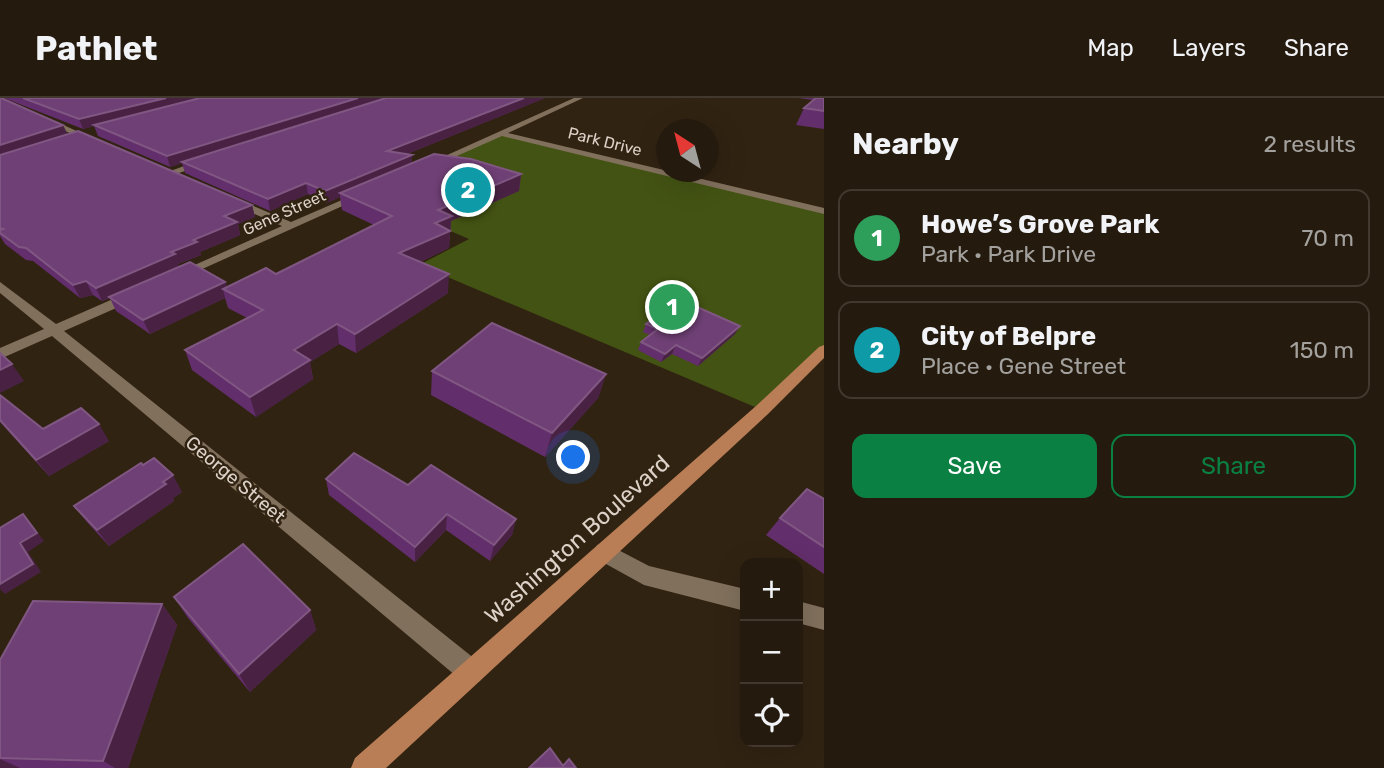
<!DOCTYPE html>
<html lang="en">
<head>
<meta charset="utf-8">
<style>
  body { margin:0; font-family:Rubik,sans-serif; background:#2d2317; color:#f1f3f6 }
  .controls { position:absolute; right:21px; bottom:21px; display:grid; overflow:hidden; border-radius:14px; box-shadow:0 7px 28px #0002 }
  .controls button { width:63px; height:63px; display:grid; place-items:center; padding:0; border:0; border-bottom:2px solid #42382e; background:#251a0e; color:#f1f3f6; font:35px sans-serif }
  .compass { position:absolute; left:656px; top:21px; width:63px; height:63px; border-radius:50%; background:#251a0e; box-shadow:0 7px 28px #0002; rotate:324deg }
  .you { position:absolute; left:574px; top:360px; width:24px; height:24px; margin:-18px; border:5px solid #fff; border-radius:50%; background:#1a73e8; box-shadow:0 0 0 10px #1a73e833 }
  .badge { display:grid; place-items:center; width:46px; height:46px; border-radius:50%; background:#0b8043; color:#fff; font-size:23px; font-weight:700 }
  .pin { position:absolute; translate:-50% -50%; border:4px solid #fff; box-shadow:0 2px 7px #0006 }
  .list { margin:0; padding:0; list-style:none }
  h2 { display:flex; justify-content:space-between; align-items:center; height:91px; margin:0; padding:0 28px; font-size:30px }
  h2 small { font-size:23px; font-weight:400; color:#a3a19e }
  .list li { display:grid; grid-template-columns:46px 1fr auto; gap:21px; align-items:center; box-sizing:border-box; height:98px; margin:0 14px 14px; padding:0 14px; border:2px solid #42382e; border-radius:14px }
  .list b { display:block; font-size:26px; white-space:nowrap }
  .list p { margin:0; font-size:23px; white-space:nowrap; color:#a3a19e }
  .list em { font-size:23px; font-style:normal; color:#a3a19e }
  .actions { display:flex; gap:14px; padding:21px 28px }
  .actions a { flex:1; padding:16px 0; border:2px solid #0b8043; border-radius:14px; text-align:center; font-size:24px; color:#0b8043 }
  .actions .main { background:#0b8043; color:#fff }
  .icon { flex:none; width:38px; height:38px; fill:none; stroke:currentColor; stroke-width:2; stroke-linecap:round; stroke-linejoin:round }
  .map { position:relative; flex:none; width:824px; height:670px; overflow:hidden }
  header { display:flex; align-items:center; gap:42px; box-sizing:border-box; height:98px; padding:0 35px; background:#251a0e; border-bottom:2px solid #42382e }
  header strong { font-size:33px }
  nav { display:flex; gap:38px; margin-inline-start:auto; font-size:24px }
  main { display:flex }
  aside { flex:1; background:#251a0e }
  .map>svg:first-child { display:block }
  .green { fill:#435313 }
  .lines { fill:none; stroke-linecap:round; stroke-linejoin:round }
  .minor { fill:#80705c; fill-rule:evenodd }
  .major { fill:#b97e56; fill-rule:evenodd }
  .wall { fill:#622e6b }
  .shaded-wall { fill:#492243 }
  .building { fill:#6f4075; stroke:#805782; stroke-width:2 }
  .labels { text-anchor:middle; stroke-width:5; stroke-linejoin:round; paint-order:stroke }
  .far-street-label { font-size:16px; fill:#dcd2c8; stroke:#312312 }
  .street-label { font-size:19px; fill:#dcd2c8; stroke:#312312 }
  .near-street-label { font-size:23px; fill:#dcd2c8; stroke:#312312 }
</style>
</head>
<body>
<header>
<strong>Pathlet</strong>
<nav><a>Map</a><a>Layers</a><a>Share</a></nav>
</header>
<main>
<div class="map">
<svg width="824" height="670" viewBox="0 0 824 670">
  <rect width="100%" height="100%" fill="#312312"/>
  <!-- green -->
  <polygon class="green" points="500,35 824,113 824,252 762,312 419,167 469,141 364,96"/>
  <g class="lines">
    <!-- minor -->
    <g class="minor">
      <polygon points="0,0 3,0 99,43 92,45 0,4"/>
      <polygon points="574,0 583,0 508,35 824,110 824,116 502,38 432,69 425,67"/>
      <polygon points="206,60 210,63 209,65 170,78 165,75"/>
      <polygon points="358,95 367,97 180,181 172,181 170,178 282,128 229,105 229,101 237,101 291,124"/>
      <polygon points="0,184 56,226 129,194 139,194 139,200 64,233 480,565 484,574 480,583 471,587 462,583 52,238 0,261 0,250 44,231 0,195"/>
      <polygon points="605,445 649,468 745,491 745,513 644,487 597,461 594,454 597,447"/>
      <polygon points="798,503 824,510 824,532 798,525"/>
    </g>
    <!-- major -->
    <polygon class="major" points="824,247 824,260 768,316 386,670 351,670 355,660 756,308 819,249"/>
  </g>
  <!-- wall -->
  <g class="wall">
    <polygon points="0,0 67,36 252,107 255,119 238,126 240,137 200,154 201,157 178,166 179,169 225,184 227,189 276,176 374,127 342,112 340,99 327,105 308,96 270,113 185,75 182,65 170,69 98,38 94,28 83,31 4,0 545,0 407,56 412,65 521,76 519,93 451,123 449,150 420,164 448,195 356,255 339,246 310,264 313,281 256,319 192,272 185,252 247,220 228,210 225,200 150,236 116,213 110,200 102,203 93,197 80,200 33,163 26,162 5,146 0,138"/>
    <polygon points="798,0 824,0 824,31 796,27 804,10 813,2"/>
    <polygon points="646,226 735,236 698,268 672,256 661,264 638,252 641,244 650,237 643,234"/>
    <polygon points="432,273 606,276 598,300 545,359 431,297"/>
    <polygon points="0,297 43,331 109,343 49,378 0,324"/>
    <polygon points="326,381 408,387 516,421 512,437 490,463 446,432 415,464 329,397"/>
    <polygon points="182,394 173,400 174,403 109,448 87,424 74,408"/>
    <polygon points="824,401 824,476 766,437 780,420"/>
    <polygon points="174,499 310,512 316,532 250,594 188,520"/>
    <polygon points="162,506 177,527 128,670 0,670 0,562"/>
  </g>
  <!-- shaded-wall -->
  <g class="shaded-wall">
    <polygon points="166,0 204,0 83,31 79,21"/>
    <polygon points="358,0 387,0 170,69 167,58"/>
    <polygon points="524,0 545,0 387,64 387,53"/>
    <polygon points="63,27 68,37 0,59 0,47"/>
    <polygon points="412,57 412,68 340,95 340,99 327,105 325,93"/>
    <polygon points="521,76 519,93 451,123 449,150 400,173 399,155 438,112"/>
    <polygon points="306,85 308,96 270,113 268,101"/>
    <polygon points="252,107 255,119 238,126 240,137 200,154 201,157 178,166 179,169 102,203 96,190 171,154 193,142 224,118"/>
    <polygon points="449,176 448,195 356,255 355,236"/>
    <polygon points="86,183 93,197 80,200 73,187"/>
    <polygon points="225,184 228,194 223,191 225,200 150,236 143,222"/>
    <polygon points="337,226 339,246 310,264 313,281 256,319 250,299 294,252"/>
    <polygon points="740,228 735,236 698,268 702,260"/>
    <polygon points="676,247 672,256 661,264 665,256"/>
    <polygon points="12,266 24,283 0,295 0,272"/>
    <polygon points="606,276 598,300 545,359 552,335"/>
    <polygon points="99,326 109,343 49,378 36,362"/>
    <polygon points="173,377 182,394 173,400 174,403 109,448 97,432"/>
    <polygon points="23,416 44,443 28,454 41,474 5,496 0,491 0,486 20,445"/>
    <polygon points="447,416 446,432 415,464 415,449"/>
    <polygon points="516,421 512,437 490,463 494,447"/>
    <polygon points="162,506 177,527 128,670 115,670 103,663"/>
    <polygon points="310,512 316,532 250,594 239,576"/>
    <polygon points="0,661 20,670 0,670"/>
  </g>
  <!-- building -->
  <g class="building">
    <polygon points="0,0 1,0 63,27 0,47"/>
    <polygon points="23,0 166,0 79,21"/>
    <polygon points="200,0 358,0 167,58 94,27"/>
    <polygon points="386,0 524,0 387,53 412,57 325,93 306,85 268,101 182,64"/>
    <polygon points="816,0 824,0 824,13 804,10"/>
    <polygon points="78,33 252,107 224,118 237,124 193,142 197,144 171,154 175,156 96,190 86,183 73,187 26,150 19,149 0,135 0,132 3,131 0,130 0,57"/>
    <polygon points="434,56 471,61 521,76 438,112 452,118 435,125 450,133 399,155 449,176 355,236 337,226 294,252 310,262 250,299 185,252 263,212 223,191 266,170 276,176 392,118 340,95"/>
    <polygon points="190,164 225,184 143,222 109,199"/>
    <polygon points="679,201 740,228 702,260 676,247 665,256 641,244 658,231 646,226"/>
    <polygon points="492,225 606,276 552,335 432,273"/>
    <polygon points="0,255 12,266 0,272"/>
    <polygon points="0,297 43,331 81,310 99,326 36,362 0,322"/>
    <polygon points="354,355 408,387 431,367 516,421 494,447 447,416 415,449 326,381"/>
    <polygon points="154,360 173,377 163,384 166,386 97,432 74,408 141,365 143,367"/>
    <polygon points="807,391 824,401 824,449 780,420"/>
    <polygon points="23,416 37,435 20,445 33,466 0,486 0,430"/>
    <polygon points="243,446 310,512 239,576 174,499"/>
    <polygon points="33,503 162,506 103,663 0,660 0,562"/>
    <polygon points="550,650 563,668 569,661 576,670 529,670"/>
  </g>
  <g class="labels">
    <!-- far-street labels -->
    <g class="far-street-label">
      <text transform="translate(605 43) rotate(14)" y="6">Park Drive</text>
      <text transform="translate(284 114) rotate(-24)" y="6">Gene Street</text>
    </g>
    <!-- street labels -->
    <g class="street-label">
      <text transform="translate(236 381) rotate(40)" y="7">George Street</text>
    </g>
    <!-- near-street labels -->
    <g class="near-street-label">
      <text transform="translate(577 441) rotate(-42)" y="8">Washington Boulevard</text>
    </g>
  </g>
</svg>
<div class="controls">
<button>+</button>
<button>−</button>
<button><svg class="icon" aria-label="locate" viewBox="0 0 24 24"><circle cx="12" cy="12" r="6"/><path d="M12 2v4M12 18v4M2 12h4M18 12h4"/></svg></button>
</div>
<svg class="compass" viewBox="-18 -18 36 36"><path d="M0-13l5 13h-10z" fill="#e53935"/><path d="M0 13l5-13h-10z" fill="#a3a19e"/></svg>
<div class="you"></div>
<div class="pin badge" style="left:672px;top:209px;background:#2e9e5b">1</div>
<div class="pin badge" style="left:468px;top:92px;background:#0f9aa8">2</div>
</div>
<aside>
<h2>Nearby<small>2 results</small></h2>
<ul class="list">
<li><span class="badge" style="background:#2e9e5b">1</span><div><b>Howe’s Grove Park</b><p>Park · Park Drive</p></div><em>70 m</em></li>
<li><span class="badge" style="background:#0f9aa8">2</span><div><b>City of Belpre</b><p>Place · Gene Street</p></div><em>150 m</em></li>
</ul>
<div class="actions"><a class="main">Save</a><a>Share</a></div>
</aside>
</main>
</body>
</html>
